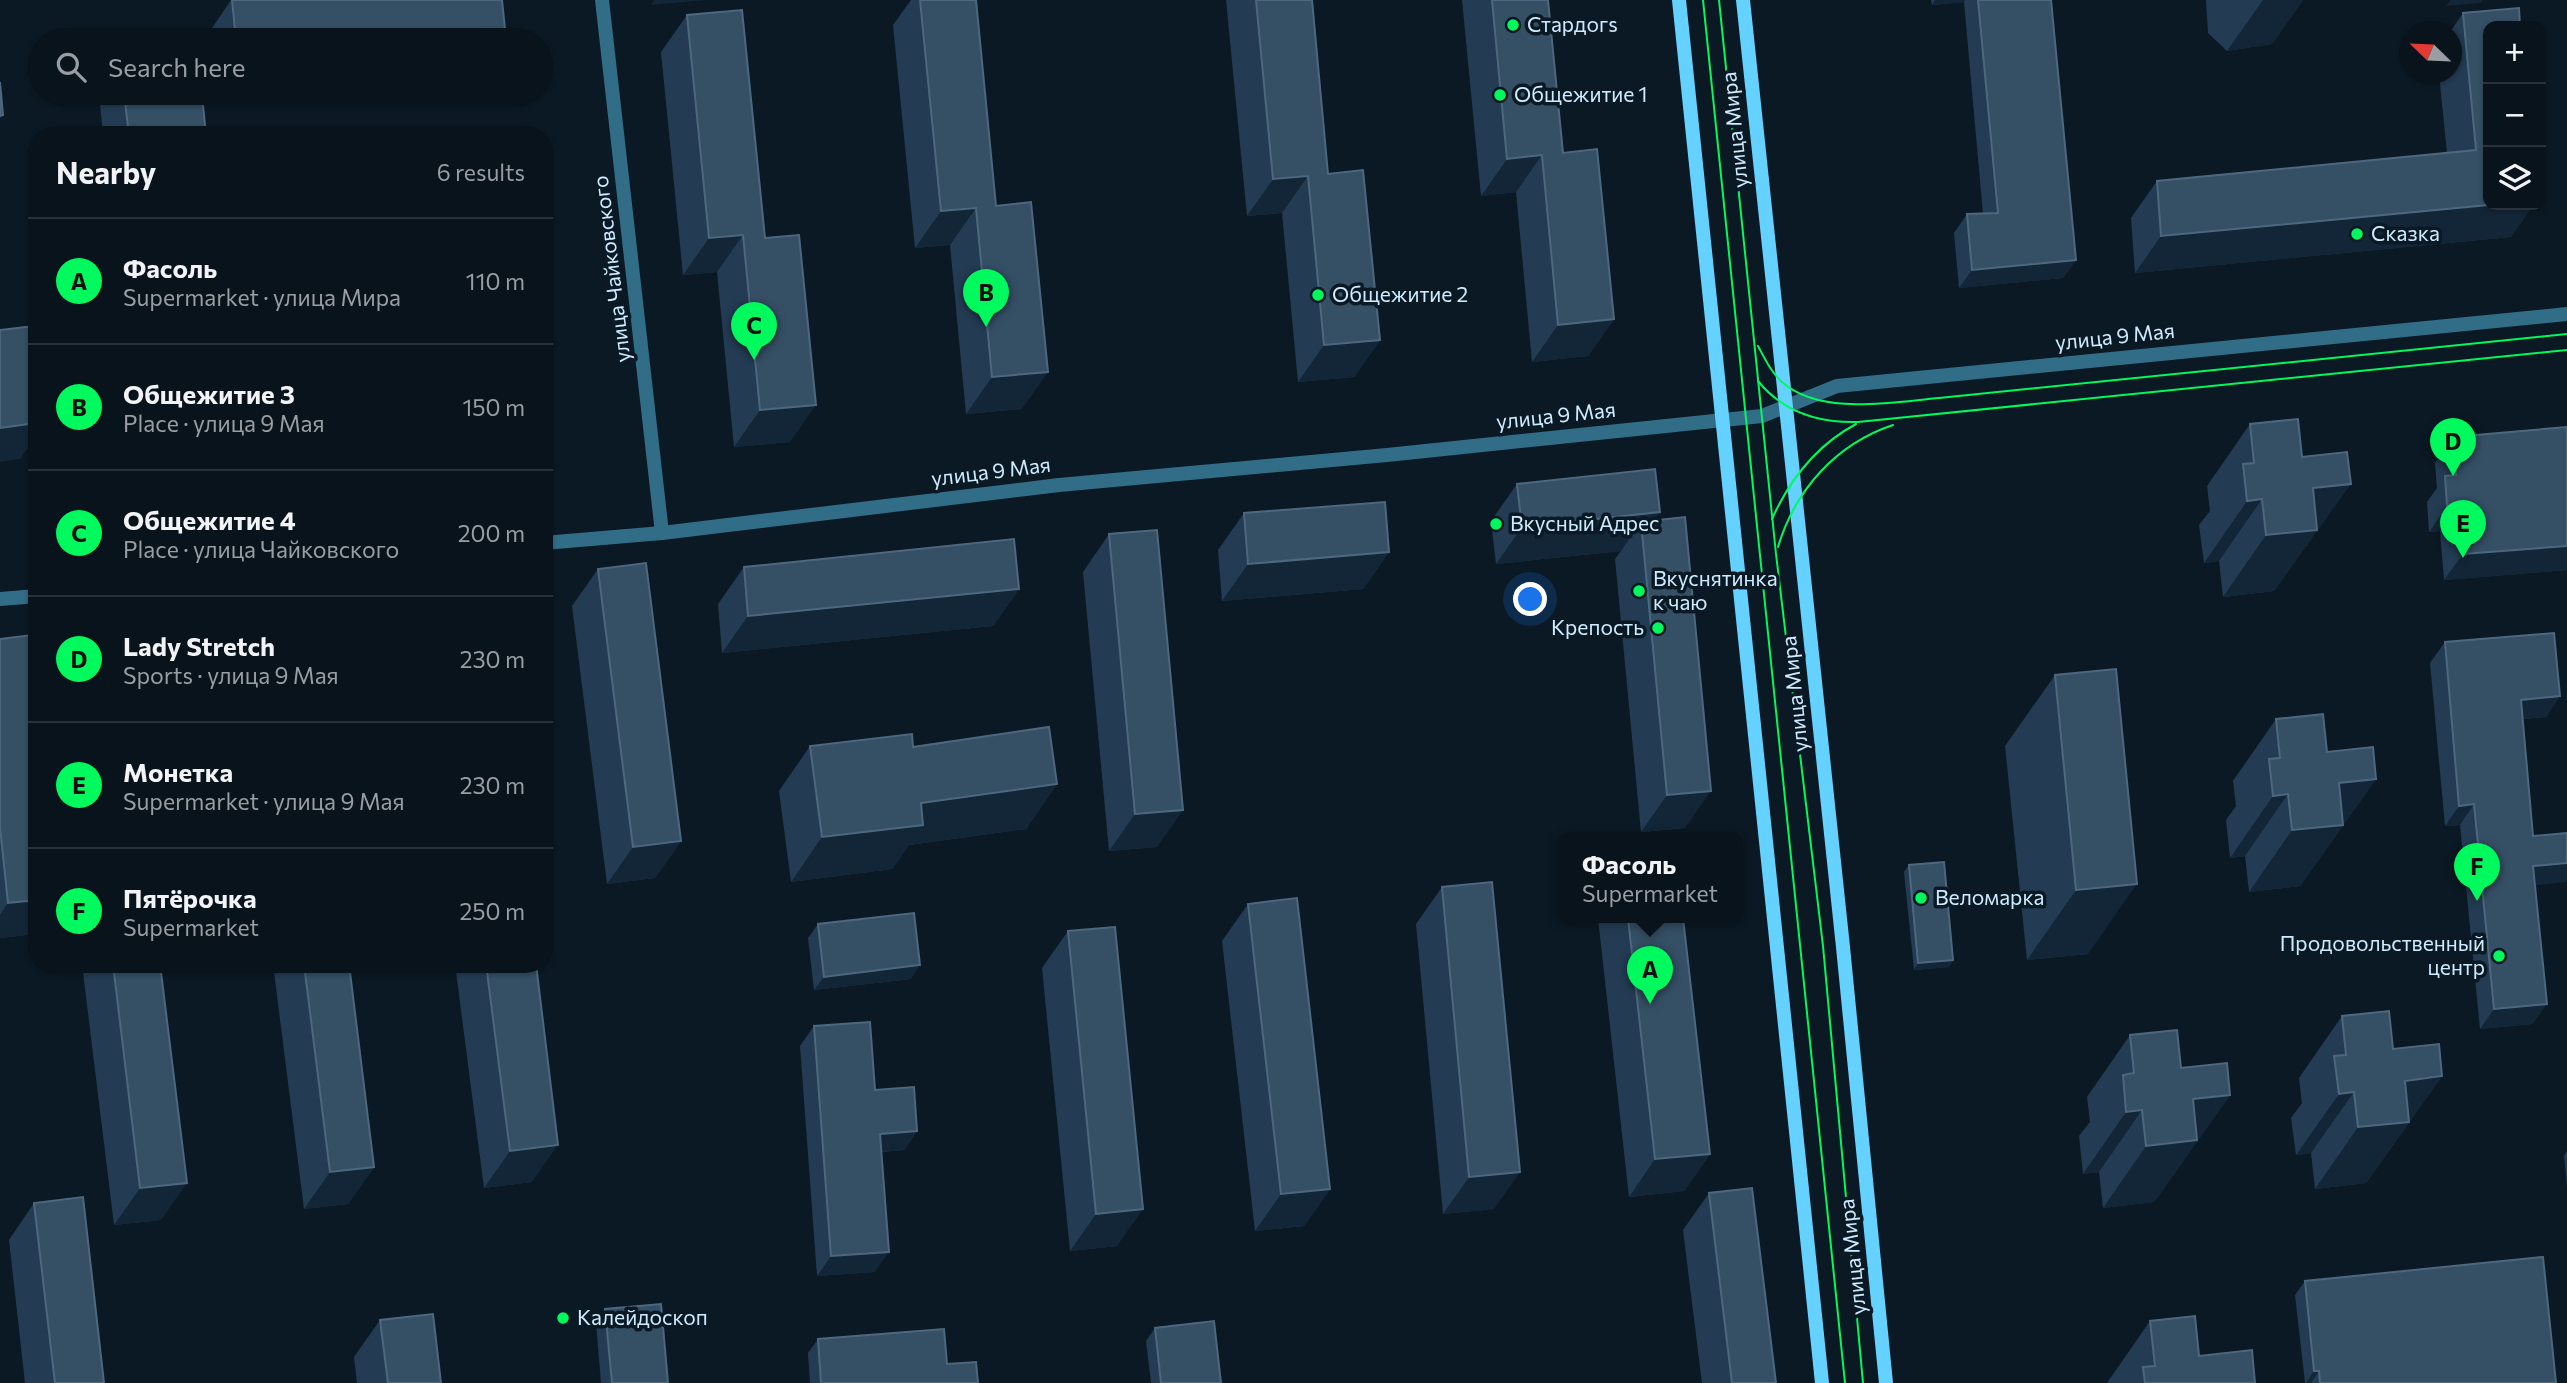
<!DOCTYPE html>
<html lang="en">
<head>
<meta charset="utf-8">
<style>
  body { margin:0; font-family:Commissioner,sans-serif; background:#162028; color:#f1f3f6 }
  .controls { position:absolute; right:21px; top:21px; display:grid; overflow:hidden; border-radius:14px; box-shadow:0 2px 5px #0004 }
  .controls button { width:63px; height:63px; display:grid; place-items:center; padding:0; border:0; border-bottom:2px solid #29323a; background:#08131b; color:#f1f3f6; font:35px sans-serif }
  .compass { position:absolute; left:2399px; top:21px; width:63px; height:63px; border-radius:50%; background:#08131b; box-shadow:0 2px 5px #0004; rotate:293deg }
  .you { position:absolute; left:1531px; top:600px; width:24px; height:24px; margin:-18px; border:5px solid #fff; border-radius:50%; background:#1a73e8; box-shadow:0 0 0 10px #1a73e833 }
  .badge { display:grid; place-items:center; width:46px; height:46px; border-radius:50%; background:#00f95d; color:#111; font-size:23px; font-weight:700 }
  .pin { position:absolute; translate:-50% -58px; filter:drop-shadow(0 2px 4px #0008) }
  .pin::after { content:''; position:absolute; top:37px; width:24px; height:21px; background:inherit; clip-path:polygon(0 0,100% 0,50% 100%) }
  .popup { position:absolute; left:1557px; top:832px; width:186px; height:91px; box-sizing:border-box; display:grid; place-content:center; border-radius:14px; background:#08131b; filter:drop-shadow(0 2px 5px #0005); font-size:23px; white-space:nowrap; color:#989ea3 }
  .popup b { font-size:26px; color:#f1f3f6 }
  .popup::after { content:''; position:absolute; left:50%; top:100%; margin-left:-14px; border:14px solid transparent; border-top-color:#08131b }
  .list { margin:0; padding:0; list-style:none }
  h2 { display:flex; justify-content:space-between; align-items:center; height:91px; margin:0; padding:0 28px; font-size:30px }
  h2 small { font-size:23px; font-weight:400; color:#989ea3 }
  .list li { display:grid; grid-template-columns:46px 1fr auto; gap:21px; align-items:center; box-sizing:border-box; height:126px; padding:0 28px; border-top:2px solid #29323a }
  .list b { display:block; font-size:26px; white-space:nowrap }
  .list p { margin:0; font-size:23px; white-space:nowrap; color:#989ea3 }
  .list em { font-size:23px; font-style:normal; color:#989ea3 }
  .icon { flex:none; width:38px; height:38px; fill:none; stroke:currentColor; stroke-width:2; stroke-linecap:round; stroke-linejoin:round }
  .map { position:relative; flex:none; width:2567px; height:1383px; overflow:hidden }
  .search { position:absolute; background:#08131b; box-shadow:0 2px 5px #0004; left:28px; top:28px; width:525px; height:77px; display:flex; align-items:center; gap:18px; box-sizing:border-box; padding:0 24px; border-radius:38px; color:#989ea3; font-size:26px }
  .panel { position:absolute; background:#08131b; box-shadow:0 2px 5px #0004; left:28px; top:126px; width:525px; height:847px; border-radius:28px }
  .map>svg:first-child { display:block }
  .lines { fill:none; stroke-linecap:round; stroke-linejoin:round }
  .minor { stroke:#316d87; stroke-width:14 }
  .secondary { stroke:#65d1ff; stroke-width:14 }
  .tram { stroke:#00f95d; stroke-width:2 }
  .wall { fill:#233c53 }
  .shaded-wall { fill:#122638 }
  .building { fill:#354f65; stroke:#4d687e; stroke-width:2 }
  .poi-dot { fill:#00f95d; stroke:#0b1924; stroke-width:2.5 }
  .labels { text-anchor:middle; stroke-width:7; stroke-linejoin:round; paint-order:stroke }
  .poi-label { font-size:21px; fill:#ceecff; stroke:#0b1924; text-anchor:start }
  .street-label { font-size:21px; fill:#ceecff; stroke:#0b1924 }
</style>
</head>
<body>
<div class="map">
<svg width="2567" height="1383" viewBox="0 0 2567 1383">
  <rect width="100%" height="100%" fill="#0b1924"/>
  <g class="lines">
    <!-- minor -->
    <g class="minor">
      <polyline points="602,0 662,533"/>
      <polyline points="544,543 662,533 1059,485 1387,455 1762,416 1837,386 2567,314"/>
      <polyline points="0,599 37,596"/>
    </g>
    <!-- secondary -->
    <g class="secondary">
      <polyline points="1679,0 1822,1383"/>
      <polyline points="1743,0 1843,947 1886,1383"/>
    </g>
    <!-- tram -->
    <g class="tram">
      <polyline points="1703,0 1845,1383"/>
      <polyline points="1719,0 1776,554 1823,946 1863,1383"/>
      <path d="M1758,346C1765,359 1771,372 1782,382C1820,416 1892,402 1939,398L2567,334"/>
      <path d="M1758,381C1783,412 1819,423 1858,422L2567,350"/>
      <path d="M1772,519C1790,479 1817,445 1856,424"/>
      <path d="M1778,547C1795,490 1836,444 1893,425"/>
    </g>
  </g>
  <!-- wall -->
  <g class="wall">
    <polygon points="231,0 505,29 496,40 206,40 206,37"/>
    <polygon points="911,0 976,0 996,206 1022,409 966,414 950,245 915,248 893,25"/>
    <polygon points="1226,0 1312,0 1328,174 1380,340 1354,377 1298,382 1282,213 1247,216"/>
    <polygon points="1462,0 1548,0 1563,153 1614,319 1588,356 1532,362 1516,192 1481,196"/>
    <polygon points="1931,0 2051,0 2076,260 2063,278 1959,288 1954,233 1967,214 1983,214 1964,2 1932,5"/>
    <polygon points="2206,0 2303,0 2272,44 2227,51 2208,33"/>
    <polygon points="2463,13 2488,205 2533,205 2511,237 2135,273 2131,218 2157,181 2447,153 2439,74 2452,74 2452,32 2450,32"/>
    <polygon points="687,15 765,238 790,442 734,447 717,272 683,275 661,52"/>
    <polygon points="99,93 169,93 170,98 206,135 103,135"/>
    <polygon points="2250,424 2308,546 2306,546 2274,591 2223,597 2219,561 2204,563 2199,525 2210,511 2207,486"/>
    <polygon points="2567,427 2567,570 2444,580 2440,531 2429,532 2427,502 2437,488 2435,463 2453,437"/>
    <polygon points="1517,484 1654,520 1685,828 1641,832 1615,559 1621,551 1496,564 1491,521"/>
    <polygon points="1244,513 1389,552 1363,589 1222,601 1218,550"/>
    <polygon points="1109,534 1157,847 1109,851 1083,572"/>
    <polygon points="744,567 1019,589 993,626 722,653 718,604"/>
    <polygon points="598,569 681,841 655,878 607,884 572,606"/>
    <polygon points="0,639 37,676 37,931 35,934 0,938"/>
    <polygon points="2445,642 2560,696 2546,717 2523,719 2535,885 2547,1004 2532,1024 2480,1029 2460,825 2445,826 2430,663"/>
    <polygon points="2055,675 2088,954 2027,960 2005,746"/>
    <polygon points="2276,719 2327,752 2376,779 2300,886 2249,892 2245,856 2230,858 2226,820 2236,806 2233,781"/>
    <polygon points="810,746 913,747 1057,784 1026,829 909,845 892,869 791,882 779,791"/>
    <polygon points="1909,865 1953,960 1949,967 1914,970 1904,872"/>
    <polygon points="1442,887 1494,1209 1443,1214 1416,924"/>
    <polygon points="1248,904 1330,1189 1304,1226 1255,1231 1222,941"/>
    <polygon points="1598,918 1683,918 1710,1154 1684,1191 1629,1197"/>
    <polygon points="818,924 911,979 814,990 808,938"/>
    <polygon points="1068,931 1117,1246 1070,1251 1042,968"/>
    <polygon points="82,964 160,964 161,1220 114,1225"/>
    <polygon points="273,964 349,964 374,1167 348,1204 304,1209"/>
    <polygon points="455,964 536,964 532,1182 484,1188"/>
    <polygon points="2342,1016 2393,1049 2442,1076 2366,1183 2315,1189 2311,1153 2296,1155 2291,1118 2302,1103 2299,1078"/>
    <polygon points="814,1026 875,1090 917,1131 904,1150 882,1152 875,1272 817,1276 800,1046"/>
    <polygon points="2130,1035 2181,1068 2230,1095 2154,1202 2103,1208 2099,1172 2083,1174 2079,1136 2090,1122 2087,1097"/>
    <polygon points="2567,1151 2567,1186 2564,1156"/>
    <polygon points="1709,1193 1776,1383 1702,1383 1683,1230"/>
    <polygon points="34,1203 104,1383 25,1383 9,1240"/>
    <polygon points="2305,1281 2556,1383 2305,1383 2295,1295"/>
    <polygon points="605,1309 668,1383 601,1383 596,1323"/>
    <polygon points="380,1320 441,1383 357,1383 354,1357"/>
    <polygon points="2150,1321 2199,1356 2255,1383 2107,1383"/>
    <polygon points="1155,1328 1221,1383 1151,1383 1146,1341"/>
    <polygon points="818,1339 947,1364 978,1383 810,1383 808,1353"/>
  </g>
  <!-- shaded-wall -->
  <g class="shaded-wall">
    <polygon points="654,0 706,0 651,5"/>
    <polygon points="1935,0 1965,0 1964,2 1932,5"/>
    <polygon points="2263,0 2303,0 2272,44 2227,51"/>
    <polygon points="2451,0 2483,0 2481,3 2446,6"/>
    <polygon points="505,29 496,40 386,40"/>
    <polygon points="1542,155 1516,192 1481,196 1507,159"/>
    <polygon points="1308,176 1282,213 1247,216 1273,179"/>
    <polygon points="2488,205 2533,205 2511,237 2135,273 2161,236"/>
    <polygon points="976,208 950,245 915,248 941,211"/>
    <polygon points="743,235 717,272 683,275 709,238"/>
    <polygon points="2076,260 2063,278 1959,288 1972,270"/>
    <polygon points="1614,319 1588,356 1532,362 1558,325"/>
    <polygon points="1380,340 1354,377 1298,382 1324,345"/>
    <polygon points="1048,372 1022,409 966,414 992,377"/>
    <polygon points="816,405 790,442 734,447 760,410"/>
    <polygon points="37,423 37,435 20,459 0,462 0,428"/>
    <polygon points="2351,484 2274,591 2223,597 2266,535 2313,488"/>
    <polygon points="2262,499 2219,561 2204,563 2247,501"/>
    <polygon points="2458,505 2440,531 2429,532 2447,506"/>
    <polygon points="1660,512 1643,537 1641,522 1621,551 1496,564 1522,527"/>
    <polygon points="2567,546 2567,570 2444,580 2463,554"/>
    <polygon points="1389,552 1363,589 1222,601 1248,564"/>
    <polygon points="1019,589 993,626 722,653 748,616"/>
    <polygon points="2560,696 2546,717 2507,720 2521,700"/>
    <polygon points="2376,779 2300,886 2249,892 2292,830 2339,783"/>
    <polygon points="1057,784 1026,829 909,845 892,869 791,882 822,837 921,803"/>
    <polygon points="1711,791 1685,828 1641,832 1667,795"/>
    <polygon points="2288,794 2245,856 2230,858 2273,796"/>
    <polygon points="2474,804 2460,825 2445,826 2459,806"/>
    <polygon points="1183,810 1157,847 1109,851 1135,814"/>
    <polygon points="681,841 655,878 607,884 633,847"/>
    <polygon points="2567,863 2567,882 2519,887 2533,866"/>
    <polygon points="2137,884 2088,954 2027,960 2076,890"/>
    <polygon points="37,900 37,931 35,934 0,938 0,915 8,903"/>
    <polygon points="1953,960 1949,967 1914,970 1918,963"/>
    <polygon points="920,965 911,979 814,990 824,977"/>
    <polygon points="2547,1004 2532,1024 2480,1029 2494,1009"/>
    <polygon points="2442,1076 2366,1183 2315,1189 2358,1127 2405,1081"/>
    <polygon points="2354,1092 2311,1153 2296,1155 2339,1094"/>
    <polygon points="2230,1095 2154,1202 2103,1208 2146,1146 2193,1099"/>
    <polygon points="2142,1110 2099,1172 2083,1174 2126,1112"/>
    <polygon points="917,1131 904,1150 866,1153 880,1134"/>
    <polygon points="558,1145 532,1182 484,1188 510,1151"/>
    <polygon points="1710,1154 1684,1191 1629,1197 1655,1159"/>
    <polygon points="374,1167 348,1204 304,1209 330,1172"/>
    <polygon points="1520,1172 1494,1209 1443,1214 1469,1177"/>
    <polygon points="187,1183 161,1220 114,1225 140,1188"/>
    <polygon points="1330,1189 1304,1226 1255,1231 1281,1194"/>
    <polygon points="1143,1209 1117,1246 1070,1251 1096,1214"/>
    <polygon points="889,1252 875,1272 817,1276 831,1256"/>
    <polygon points="2314,1371 2319,1371 2311,1383 2306,1383"/>
  </g>
  <!-- building -->
  <g class="building">
    <polygon points="232,0 502,0 505,29 386,40 236,40"/>
    <polygon points="920,0 976,0 996,206 1031,202 1048,372 992,377 976,208 941,211"/>
    <polygon points="1256,0 1312,0 1328,174 1363,170 1380,340 1324,345 1308,176 1273,179"/>
    <polygon points="1492,0 1548,0 1563,153 1597,149 1614,319 1558,325 1542,155 1507,159"/>
    <polygon points="1978,0 2051,0 2076,260 1972,270 1967,214 1998,213"/>
    <polygon points="2519,8 2520,26 2488,26 2488,205 2161,236 2157,181 2476,150 2463,13"/>
    <polygon points="742,10 765,238 799,235 816,405 760,410 743,235 709,238 687,15"/>
    <polygon points="0,82 3,115 0,116"/>
    <polygon points="124,93 169,93 170,98 202,95 206,135 129,135"/>
    <polygon points="34,326 37,347 37,423 0,428 0,330"/>
    <polygon points="2298,419 2302,457 2347,452 2351,484 2313,488 2317,530 2266,535 2262,499 2247,501 2243,464 2254,463 2250,424"/>
    <polygon points="2567,427 2567,546 2463,554 2458,505 2447,506 2445,476 2456,475 2453,437"/>
    <polygon points="1655,469 1660,512 1522,527 1517,484"/>
    <polygon points="1385,502 1389,552 1248,564 1244,513"/>
    <polygon points="1685,517 1711,791 1667,795 1641,522"/>
    <polygon points="1157,530 1183,810 1135,814 1109,534"/>
    <polygon points="1014,539 1019,589 748,616 744,567"/>
    <polygon points="646,563 681,841 633,847 598,569"/>
    <polygon points="2554,633 2560,696 2521,700 2533,836 2567,833 2567,863 2533,866 2547,1004 2494,1009 2474,804 2459,806 2445,642"/>
    <polygon points="32,635 37,676 37,900 8,903 0,827 0,639"/>
    <polygon points="2116,669 2137,884 2076,890 2055,675"/>
    <polygon points="2323,714 2327,752 2373,747 2376,779 2339,783 2343,825 2292,830 2288,794 2273,796 2269,759 2280,758 2276,719"/>
    <polygon points="1049,727 1057,784 921,803 923,825 822,837 810,746 912,734 913,747"/>
    <polygon points="1944,862 1953,960 1918,963 1909,865"/>
    <polygon points="1492,882 1520,1172 1469,1177 1442,887"/>
    <polygon points="1297,898 1330,1189 1281,1194 1248,904"/>
    <polygon points="914,913 920,965 824,977 818,924"/>
    <polygon points="1628,918 1683,918 1710,1154 1655,1159"/>
    <polygon points="1115,927 1143,1209 1096,1214 1068,931"/>
    <polygon points="113,964 160,964 187,1183 140,1188"/>
    <polygon points="304,964 349,964 374,1167 330,1172"/>
    <polygon points="486,964 536,964 558,1145 510,1151"/>
    <polygon points="2389,1011 2393,1049 2439,1044 2442,1076 2405,1081 2409,1122 2358,1127 2354,1092 2339,1094 2334,1056 2346,1055 2342,1016"/>
    <polygon points="870,1022 875,1090 914,1087 917,1131 880,1134 889,1252 831,1256 814,1026"/>
    <polygon points="2177,1030 2181,1068 2227,1063 2230,1095 2193,1099 2197,1140 2146,1146 2142,1110 2126,1112 2123,1075 2134,1073 2130,1035"/>
    <polygon points="1752,1188 1776,1383 1732,1383 1709,1193"/>
    <polygon points="83,1197 104,1383 55,1383 34,1203"/>
    <polygon points="2543,1257 2556,1383 2320,1383 2319,1371 2314,1371 2305,1281"/>
    <polygon points="661,1304 668,1383 612,1383 605,1309"/>
    <polygon points="433,1314 441,1383 388,1383 380,1320"/>
    <polygon points="2195,1316 2199,1356 2252,1350 2255,1383 2145,1383 2143,1367 2155,1366 2150,1321"/>
    <polygon points="1214,1321 1221,1383 1161,1383 1155,1328"/>
    <polygon points="944,1329 947,1364 976,1362 978,1383 821,1383 818,1339"/>
  </g>
  <!-- markers -->
  <g class="poi-dot">
    <circle cx="1513" cy="25" r="7"/>
    <circle cx="1500" cy="95" r="7"/>
    <circle cx="2357" cy="234" r="7"/>
    <circle cx="1318" cy="295" r="7"/>
    <circle cx="1496" cy="524" r="7"/>
    <circle cx="1639" cy="591" r="7"/>
    <circle cx="1658" cy="628" r="7"/>
    <circle cx="1921" cy="898" r="7"/>
    <circle cx="2499" cy="956" r="7"/>
    <circle cx="563" cy="1318" r="7"/>
  </g>
  <g class="labels">
    <!-- poi labels -->
    <g class="poi-label">
      <text x="1527" y="32">Стардогs</text>
      <text x="1514" y="102">Общежитие 1</text>
      <text x="2371" y="241">Сказка</text>
      <text x="1332" y="302">Общежитие 2</text>
      <text x="1510" y="531">Вкусный Адрес</text>
      <text x="1653" y="586">Вкуснятинка<tspan x="1653" dy="24">к чаю</tspan></text>
      <text x="1644" y="635" text-anchor="end">Крепость</text>
      <text x="1935" y="905">Веломарка</text>
      <text x="2485" y="951" text-anchor="end">Продовольственный<tspan x="2485" dy="24">центр</tspan></text>
      <text x="577" y="1325">Калейдоскоп</text>
    </g>
    <!-- street labels -->
    <g class="street-label">
      <text transform="translate(1735 130) rotate(-96)" y="7">улица Мира</text>
      <text transform="translate(612 269) rotate(-97)" y="7">улица Чайковского</text>
      <text transform="translate(2115 337) rotate(-6)" y="7">улица 9 Мая</text>
      <text transform="translate(1556 416) rotate(-6)" y="7">улица 9 Мая</text>
      <text transform="translate(991 472) rotate(-7)" y="7">улица 9 Мая</text>
      <text transform="translate(1795 694) rotate(-96)" y="7">улица Мира</text>
      <text transform="translate(1853 1257) rotate(-96)" y="7">улица Мира</text>
    </g>
  </g>
</svg>
<div class="controls">
<button>+</button>
<button>−</button>
<button><svg class="icon" aria-label="layers" viewBox="0 0 24 24"><path d="M12 4l9 5-9 5-9-5zM3 14l9 5 9-5"/></svg></button>
</div>
<svg class="compass" viewBox="-18 -18 36 36"><path d="M0-13l5 13h-10z" fill="#e53935"/><path d="M0 13l5-13h-10z" fill="#989ea3"/></svg>
<div class="you"></div>
<div class="pin badge" style="left:1650px;top:1004px">A</div>
<div class="popup"><b>Фасоль</b>Supermarket</div>
<div class="pin badge" style="left:986px;top:327px">B</div>
<div class="pin badge" style="left:754px;top:360px">C</div>
<div class="pin badge" style="left:2453px;top:476px">D</div>
<div class="pin badge" style="left:2463px;top:558px">E</div>
<div class="pin badge" style="left:2477px;top:901px">F</div>
<div class="search"><svg class="icon" aria-label="search" viewBox="0 0 24 24"><circle cx="10" cy="10" r="6"/><path d="M15 15l6 6"/></svg>Search here</div>
<section class="panel">
<h2>Nearby<small>6 results</small></h2>
<ul class="list">
<li><span class="badge">A</span><div><b>Фасоль</b><p>Supermarket · улица Мира</p></div><em>110 m</em></li>
<li><span class="badge">B</span><div><b>Общежитие 3</b><p>Place · улица 9 Мая</p></div><em>150 m</em></li>
<li><span class="badge">C</span><div><b>Общежитие 4</b><p>Place · улица Чайковского</p></div><em>200 m</em></li>
<li><span class="badge">D</span><div><b>Lady Stretch</b><p>Sports · улица 9 Мая</p></div><em>230 m</em></li>
<li><span class="badge">E</span><div><b>Монетка</b><p>Supermarket · улица 9 Мая</p></div><em>230 m</em></li>
<li><span class="badge">F</span><div><b>Пятёрочка</b><p>Supermarket</p></div><em>250 m</em></li>
</ul>
</section>
</div>
</body>
</html>
